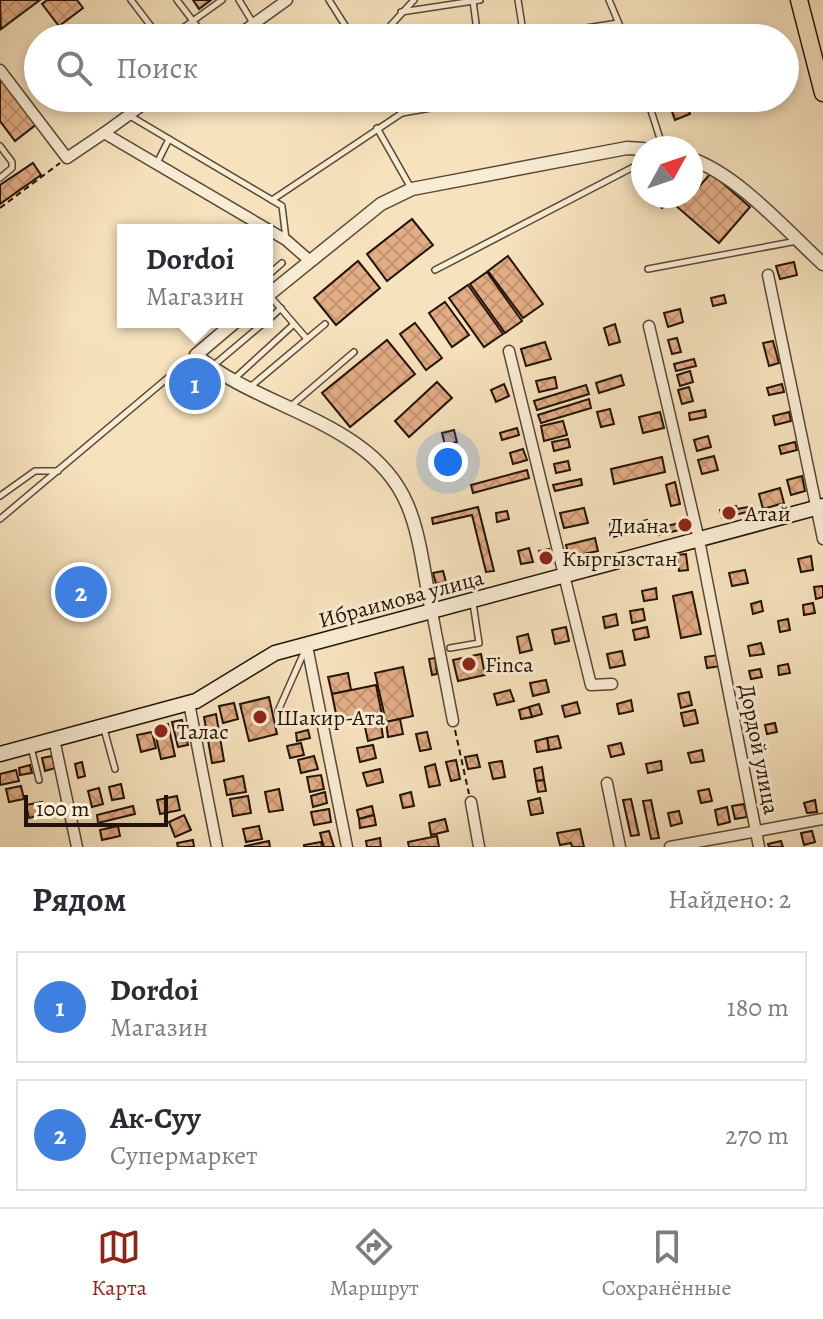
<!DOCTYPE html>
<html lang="ru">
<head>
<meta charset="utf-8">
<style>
  body { margin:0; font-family:Alegreya,serif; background:#f7f7f7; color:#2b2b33 }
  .compass { position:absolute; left:631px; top:136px; width:72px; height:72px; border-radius:50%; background:#fff; box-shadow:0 4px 12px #0003; rotate:50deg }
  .scale { position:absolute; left:24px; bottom:20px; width:144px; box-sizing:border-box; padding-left:8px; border:4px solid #231307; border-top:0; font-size:22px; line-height:28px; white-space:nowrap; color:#231307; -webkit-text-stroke:6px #f9ecd4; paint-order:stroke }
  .you { position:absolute; left:448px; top:462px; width:28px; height:28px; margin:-20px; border:6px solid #fff; border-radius:50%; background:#1a73e8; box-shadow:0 0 0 12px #1a73e833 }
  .badge { display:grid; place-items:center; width:52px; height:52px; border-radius:50%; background:#8f2418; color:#fff; font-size:26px; font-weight:700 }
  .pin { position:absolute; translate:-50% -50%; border:4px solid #fff; box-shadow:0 2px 8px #0006 }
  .popup { position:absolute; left:117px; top:224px; width:156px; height:104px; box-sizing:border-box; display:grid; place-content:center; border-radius:0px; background:#fff; filter:drop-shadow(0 2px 6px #0005); font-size:26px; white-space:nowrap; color:#7c7c81 }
  .popup b { font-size:30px; color:#2b2b33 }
  .popup::after { content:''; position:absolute; left:50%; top:100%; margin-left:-16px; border:16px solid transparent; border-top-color:#fff }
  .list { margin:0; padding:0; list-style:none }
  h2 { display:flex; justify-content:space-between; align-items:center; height:104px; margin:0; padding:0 32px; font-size:34px }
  h2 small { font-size:26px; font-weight:400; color:#7c7c81 }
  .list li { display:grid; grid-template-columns:52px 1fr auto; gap:24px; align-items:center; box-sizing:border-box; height:112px; margin:0 16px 16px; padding:0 16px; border:2px solid #e1e1e2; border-radius:0px }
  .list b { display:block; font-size:30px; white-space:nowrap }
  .list p { margin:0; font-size:26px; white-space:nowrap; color:#7c7c81 }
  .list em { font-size:26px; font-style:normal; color:#7c7c81 }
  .icon { flex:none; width:44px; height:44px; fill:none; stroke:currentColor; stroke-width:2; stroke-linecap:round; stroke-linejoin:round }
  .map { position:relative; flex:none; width:823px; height:847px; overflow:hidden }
  .search { position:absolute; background:#fff; box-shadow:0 4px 12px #0003; left:24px; right:24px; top:24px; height:88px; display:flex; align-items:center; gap:20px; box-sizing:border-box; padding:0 28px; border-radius:44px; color:#7c7c81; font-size:30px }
  .sheet { height:360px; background:#fff }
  nav { display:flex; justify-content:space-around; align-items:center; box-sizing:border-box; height:112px; border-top:2px solid #e1e1e2; background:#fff; font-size:22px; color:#7c7c81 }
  nav a { display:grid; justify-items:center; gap:4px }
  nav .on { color:#8f2418 }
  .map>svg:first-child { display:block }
  .building { fill:url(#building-cross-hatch); stroke:#231307; stroke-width:2 }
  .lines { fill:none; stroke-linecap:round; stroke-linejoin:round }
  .service-casing { stroke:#584734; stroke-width:8 }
  .minor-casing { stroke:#584734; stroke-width:13 }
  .tertiary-casing { stroke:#584734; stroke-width:15 }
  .secondary-casing { stroke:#231307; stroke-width:17 }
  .trunk-casing { stroke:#231307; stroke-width:19 }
  .path { stroke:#231307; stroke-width:2; stroke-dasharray:6 4; stroke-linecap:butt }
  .service { stroke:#f9ecd4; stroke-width:5 }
  .minor { stroke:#f9ecd4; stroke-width:10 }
  .tertiary { stroke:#f9ecd4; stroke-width:12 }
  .secondary { stroke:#f9ecd4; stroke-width:14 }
  .trunk { stroke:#f6e2bd; stroke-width:16 }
  .poi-dot { fill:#8f2418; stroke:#f9ecd4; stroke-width:3 }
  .labels { text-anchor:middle; stroke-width:6; stroke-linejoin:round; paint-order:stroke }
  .poi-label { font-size:22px; fill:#231307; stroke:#f9ecd4; text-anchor:start }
  .street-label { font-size:22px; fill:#231307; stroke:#f9ecd4 }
</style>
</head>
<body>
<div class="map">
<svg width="823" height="847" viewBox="0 0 823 847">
  <defs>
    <pattern id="building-cross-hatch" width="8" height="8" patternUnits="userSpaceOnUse" patternTransform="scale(2)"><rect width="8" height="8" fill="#e2ac85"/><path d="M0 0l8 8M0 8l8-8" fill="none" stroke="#c29371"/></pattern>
  </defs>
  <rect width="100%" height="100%" fill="#f6e2bd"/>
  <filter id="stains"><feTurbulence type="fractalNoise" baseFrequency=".0025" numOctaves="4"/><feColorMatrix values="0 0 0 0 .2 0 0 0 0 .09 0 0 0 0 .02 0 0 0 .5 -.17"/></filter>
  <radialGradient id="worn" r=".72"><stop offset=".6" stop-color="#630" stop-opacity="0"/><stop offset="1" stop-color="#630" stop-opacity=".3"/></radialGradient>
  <!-- building -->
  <g class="building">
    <polygon points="0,0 40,0 1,29"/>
    <polygon points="47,0 77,0 83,8 59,26 42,4"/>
    <polygon points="193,0 211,0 199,9"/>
    <polygon points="0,74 38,123 15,141 0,121"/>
    <polygon points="64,98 84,98 71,107"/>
    <polygon points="114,98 141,98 124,111"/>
    <polygon points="667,98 684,98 690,114 675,120"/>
    <polygon points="33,163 41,175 0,204 0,185"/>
    <polygon points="711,173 750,207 719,243 675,205 684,196 691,196 691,188 697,189"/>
    <polygon points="652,196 677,196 662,208"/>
    <polygon points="412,219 433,245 387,281 367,254"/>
    <polygon points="508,256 543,304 523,318 488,271"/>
    <polygon points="358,261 380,288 336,325 314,298"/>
    <polygon points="794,262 797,275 780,279 776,266"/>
    <polygon points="487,272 522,321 505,333 470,284"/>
    <polygon points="468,285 503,334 484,347 449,298"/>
    <polygon points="724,295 726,303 713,306 711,298"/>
    <polygon points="445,302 469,335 452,347 429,313"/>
    <polygon points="680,309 683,322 668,327 664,313"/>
    <polygon points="415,323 442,358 426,370 400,334"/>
    <polygon points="615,324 620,342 609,345 604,328"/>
    <polygon points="677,338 681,352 672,354 668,340"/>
    <polygon points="387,340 415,374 350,427 322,393"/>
    <polygon points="773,341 779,363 769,366 763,343"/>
    <polygon points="545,342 551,359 526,366 521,349"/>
    <polygon points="694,359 696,366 676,371 674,364"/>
    <polygon points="690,371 693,382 680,386 677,375"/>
    <polygon points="621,375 624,385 599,393 596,383"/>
    <polygon points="555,377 557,388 539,392 536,381"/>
    <polygon points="437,382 452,398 409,437 395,421"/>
    <polygon points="504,384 509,396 496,402 491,390"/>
    <polygon points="782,384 784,392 769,395 767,388"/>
    <polygon points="586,385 589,394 537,410 534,401"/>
    <polygon points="689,387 693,401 682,404 678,390"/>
    <polygon points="589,399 591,408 541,423 538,415"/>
    <polygon points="610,409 614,424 601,427 597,412"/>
    <polygon points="705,410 706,417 690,420 689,413"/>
    <polygon points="660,412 664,428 643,433 639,417"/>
    <polygon points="789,412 791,421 775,425 773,416"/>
    <polygon points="563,421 567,435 544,441 541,426"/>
    <polygon points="517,428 519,435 502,440 500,433"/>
    <polygon points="454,430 457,442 445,445 442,433"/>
    <polygon points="708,436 711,447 697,451 694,440"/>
    <polygon points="568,439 570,447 554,451 552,442"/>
    <polygon points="795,442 797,450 781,454 779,446"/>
    <polygon points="523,449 527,460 513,464 510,453"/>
    <polygon points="714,456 718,470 702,474 698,460"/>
    <polygon points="662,457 665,472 614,484 611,469"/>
    <polygon points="568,461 570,470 556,473 554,464"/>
    <polygon points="527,470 529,478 473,493 471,485"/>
    <polygon points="802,476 805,491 791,495 787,480"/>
    <polygon points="581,479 582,485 555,491 553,485"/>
    <polygon points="675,482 680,504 671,506 666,485"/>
    <polygon points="780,488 784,503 763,509 759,494"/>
    <polygon points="736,506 737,509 754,506 755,510 722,518 720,510"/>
    <polygon points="478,507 494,571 486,572 472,515 433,524 432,518"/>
    <polygon points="584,508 588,523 564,528 560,513"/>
    <polygon points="507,511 509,519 497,522 496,513"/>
    <polygon points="647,520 649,527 637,530 635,523"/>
    <polygon points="622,521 625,534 613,537 610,524"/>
    <polygon points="689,521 691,527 659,535 657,528"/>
    <polygon points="595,538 598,551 569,557 566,545"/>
    <polygon points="529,548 533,562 521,564 518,551"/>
    <polygon points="549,549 553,563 543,565 539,551"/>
    <polygon points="686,554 688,570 679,571 677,555"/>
    <polygon points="811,556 813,570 801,572 798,559"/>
    <polygon points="745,570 748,583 732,586 729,573"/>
    <polygon points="443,571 446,582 436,584 433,573"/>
    <polygon points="823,586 823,597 816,599 814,587"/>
    <polygon points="656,588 657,599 644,601 642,591"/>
    <polygon points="692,592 701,634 681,638 673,596"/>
    <polygon points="761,601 763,611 753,614 751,604"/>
    <polygon points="813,603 815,613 804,615 803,605"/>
    <polygon points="643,609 645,620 632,623 630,611"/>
    <polygon points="616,614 618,625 605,628 603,617"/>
    <polygon points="788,619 790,630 780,632 778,621"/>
    <polygon points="566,627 569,641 555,644 552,630"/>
    <polygon points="647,627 649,637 635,640 633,630"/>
    <polygon points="528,634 532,650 520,653 517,637"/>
    <polygon points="761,643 764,654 750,656 748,646"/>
    <polygon points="622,651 625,665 610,668 607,654"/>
    <polygon points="481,654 485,675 458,681 453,660"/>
    <polygon points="718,655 721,666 707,668 705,657"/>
    <polygon points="435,658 437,674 432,675 429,659"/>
    <polygon points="788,664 790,673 779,675 778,666"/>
    <polygon points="403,667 413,716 386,722 375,673"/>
    <polygon points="760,669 762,677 751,679 749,671"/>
    <polygon points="348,673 351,690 332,694 328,677"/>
    <polygon points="546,680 549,692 533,696 530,683"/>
    <polygon points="376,685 382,715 338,724 332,694"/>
    <polygon points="510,690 514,701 497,705 494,694"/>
    <polygon points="689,692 692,705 681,708 678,694"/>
    <polygon points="269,697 277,734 249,741 240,704"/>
    <polygon points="631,700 633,711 619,714 617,704"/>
    <polygon points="577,702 580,713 565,717 562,706"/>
    <polygon points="234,703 238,719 223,723 219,706"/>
    <polygon points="539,704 542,714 532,717 529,707"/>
    <polygon points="529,707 532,717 521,719 519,710"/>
    <polygon points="695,710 698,723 684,726 681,713"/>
    <polygon points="216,714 224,761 212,763 204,717"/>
    <polygon points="400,719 403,734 388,737 386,722"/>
    <polygon points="182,720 188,745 178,747 172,722"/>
    <polygon points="775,723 777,732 767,734 765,725"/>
    <polygon points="168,724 175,756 161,759 154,728"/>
    <polygon points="381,724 383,737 368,741 365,727"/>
    <polygon points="308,730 310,738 297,741 296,733"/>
    <polygon points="152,732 156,748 141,752 137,735"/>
    <polygon points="427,732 431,749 420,751 416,734"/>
    <polygon points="558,736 561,748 549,750 547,738"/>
    <polygon points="547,738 549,750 537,752 535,741"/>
    <polygon points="301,743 304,755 290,758 287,746"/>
    <polygon points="621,743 624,754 611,757 608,746"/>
    <polygon points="373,745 376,758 360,762 357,748"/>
    <polygon points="702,750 704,761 691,763 688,753"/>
    <polygon points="477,755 480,767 468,769 465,757"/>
    <polygon points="52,756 55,768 45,771 42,758"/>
    <polygon points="314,756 318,769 301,773 298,760"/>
    <polygon points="456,760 460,779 451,781 446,762"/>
    <polygon points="502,761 505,777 493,779 489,763"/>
    <polygon points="661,761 662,770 648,773 646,764"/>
    <polygon points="82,762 85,776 78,778 75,764"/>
    <polygon points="435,764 440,785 429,787 425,767"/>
    <polygon points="30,765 32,773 20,775 19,768"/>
    <polygon points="542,767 544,780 536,781 534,769"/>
    <polygon points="380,769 383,782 367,786 363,773"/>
    <polygon points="16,770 19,781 0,785 0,774"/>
    <polygon points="321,775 324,789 310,792 307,777"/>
    <polygon points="243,776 246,792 227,795 224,780"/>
    <polygon points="544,780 546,791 538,792 536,781"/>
    <polygon points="121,784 124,798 112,800 109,787"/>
    <polygon points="21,786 24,799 9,802 6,789"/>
    <polygon points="99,788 103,804 92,807 88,791"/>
    <polygon points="279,789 283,810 269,812 265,792"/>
    <polygon points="709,789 712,801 701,803 698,791"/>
    <polygon points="325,792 327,803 313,807 311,796"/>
    <polygon points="411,792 414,806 403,808 400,795"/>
    <polygon points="177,796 180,810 160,814 157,800"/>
    <polygon points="248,796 251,813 233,816 230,799"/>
    <polygon points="540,798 543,813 531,815 528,801"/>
    <polygon points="631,799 639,835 631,836 623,800"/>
    <polygon points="651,800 659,838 651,839 643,801"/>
    <polygon points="815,800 817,812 807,813 804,803"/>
    <polygon points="42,802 45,814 29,818 26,805"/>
    <polygon points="744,804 747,817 735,819 732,806"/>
    <polygon points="133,806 135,814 98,823 97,815"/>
    <polygon points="372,806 374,815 359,819 357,810"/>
    <polygon points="727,807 730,822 718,825 715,810"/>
    <polygon points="329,809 331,822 314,825 311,812"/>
    <polygon points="679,811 682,823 671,826 668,813"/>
    <polygon points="184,815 191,830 175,837 169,822"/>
    <polygon points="374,815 376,825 360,828 359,819"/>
    <polygon points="445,819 448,831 431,835 429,823"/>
    <polygon points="118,826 120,836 102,840 100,830"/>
    <polygon points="259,826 262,839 246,842 243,829"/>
    <polygon points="580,829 584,847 572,847 571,843 560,845 557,833"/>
    <polygon points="329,831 334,847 324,847 320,833"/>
    <polygon points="812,831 815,842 804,845 801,833"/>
    <polygon points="437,836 439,847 409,847 408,842"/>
    <polygon points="380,838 381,847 367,847 366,841"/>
    <polygon points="193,840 194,847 178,847 177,843"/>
    <polygon points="269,841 270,847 245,847 245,846"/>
    <polygon points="781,841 783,847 769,847 768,844"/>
    <polygon points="321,842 322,847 304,847 304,845"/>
  </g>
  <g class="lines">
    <!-- service casing -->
    <g class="service-casing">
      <g id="service">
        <polyline points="131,0 160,38"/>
        <polyline points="177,0 206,38"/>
        <polyline points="239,0 253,23"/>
        <polyline points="329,0 353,38"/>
        <polyline points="518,0 524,38"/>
        <polyline points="609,0 625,38"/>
        <polyline points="473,1 478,38"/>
        <polyline points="401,12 480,0"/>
        <polyline points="169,38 222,0"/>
        <polyline points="390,38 391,25 414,0"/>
        <polyline points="522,38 618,23"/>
        <polyline points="392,98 402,113"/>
        <polyline points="647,98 663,148"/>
        <polyline points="130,116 282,206 286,239"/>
        <polyline points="377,128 411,188"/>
        <polyline points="0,146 12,162 12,168 0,178"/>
        <polyline points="157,163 169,139"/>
        <polyline points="272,200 402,113 488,98"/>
        <polyline points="648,269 797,241"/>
        <polyline points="435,270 643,162"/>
        <polyline points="267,276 282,263"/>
        <polyline points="270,296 307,339"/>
        <polyline points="267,321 281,308"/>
        <polyline points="214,365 265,322"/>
        <polyline points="234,379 294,324"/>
        <polyline points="249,388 325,324"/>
        <polyline points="291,406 354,352"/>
        <polyline points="0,496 35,471 58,471"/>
        <polyline points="0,519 195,355"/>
        <polyline points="450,648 479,643 473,603"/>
        <polyline points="278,711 305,650"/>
        <polyline points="104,729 115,769"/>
        <polyline points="31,747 39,780"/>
      </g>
    </g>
    <!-- minor casing -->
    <g class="minor-casing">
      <g id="minor">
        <polyline points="234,38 287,0"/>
        <polyline points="0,70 67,158 104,133 286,240 310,261"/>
        <polyline points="104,133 152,98"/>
        <polyline points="768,275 823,539"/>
        <polyline points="649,326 699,540 759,847"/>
        <polyline points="509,351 591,685 612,684"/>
        <polyline points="432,612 453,721"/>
        <polyline points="307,646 347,847"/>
        <polyline points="189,703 217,847"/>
        <polyline points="54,739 77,847"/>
        <polyline points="607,783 620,847"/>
        <polyline points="471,802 479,847"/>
        <polyline points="670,847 823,819"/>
      </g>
    </g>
    <!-- tertiary casing -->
    <g class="tertiary-casing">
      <g id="tertiary">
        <path d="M691,159C737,174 787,231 823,264"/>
        <polyline points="267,296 381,204 412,189 627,148 643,149"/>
        <path d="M235,322L196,355C260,410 371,420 407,504C421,536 424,577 432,612"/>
      </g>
    </g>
    <!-- secondary casing -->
    <g class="secondary-casing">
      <polyline id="secondary" points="0,754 196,701 275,653 823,506"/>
    </g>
    <!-- trunk casing -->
    <g class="trunk-casing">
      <polyline id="trunk" points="799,0 823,93"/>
    </g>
    <!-- path -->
    <g class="path">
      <polyline points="0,208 60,163"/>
      <polyline points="455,730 469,794"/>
    </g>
    <!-- service -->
    <use href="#service" class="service"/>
    <!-- minor -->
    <use href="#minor" class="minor"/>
    <!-- tertiary -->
    <use href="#tertiary" class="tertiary"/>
    <!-- secondary -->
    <use href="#secondary" class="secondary"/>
    <!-- trunk -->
    <use href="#trunk" class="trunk"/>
  </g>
  <!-- markers -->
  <g class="poi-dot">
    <circle cx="729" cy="513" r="8"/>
    <circle cx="685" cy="525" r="8"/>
    <circle cx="546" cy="558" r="8"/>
    <circle cx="469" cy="664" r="8"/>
    <circle cx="260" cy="717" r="8"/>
    <circle cx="161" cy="731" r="8"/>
  </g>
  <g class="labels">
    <!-- poi labels -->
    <g class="poi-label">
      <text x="745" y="521">Атай</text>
      <text x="669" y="533" text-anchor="end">Диана</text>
      <text x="562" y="566">Кыргызстан</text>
      <text x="485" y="672">Finca</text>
      <text x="276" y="725">Шакир-Ата</text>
      <text x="177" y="739">Талас</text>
    </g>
    <!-- street labels -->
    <g class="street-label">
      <text transform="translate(401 598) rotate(-15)" y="8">Ибраимова улица</text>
      <text transform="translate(760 749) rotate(79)" y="8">Дордой улица</text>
    </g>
  </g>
  <rect width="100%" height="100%" filter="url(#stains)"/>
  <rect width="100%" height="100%" fill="url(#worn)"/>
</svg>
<svg class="compass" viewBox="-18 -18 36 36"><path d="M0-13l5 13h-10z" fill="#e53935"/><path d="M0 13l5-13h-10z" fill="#7c7c81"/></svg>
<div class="scale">100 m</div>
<div class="you"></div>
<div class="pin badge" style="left:195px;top:384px;background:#3f7fe0">1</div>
<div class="popup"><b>Dordoi</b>Магазин</div>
<div class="pin badge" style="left:81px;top:592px;background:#3f7fe0">2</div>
<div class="search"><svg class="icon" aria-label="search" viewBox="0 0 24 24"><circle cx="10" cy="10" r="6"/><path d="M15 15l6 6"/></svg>Поиск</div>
</div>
<section class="sheet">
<h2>Рядом<small>Найдено: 2</small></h2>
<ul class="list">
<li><span class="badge" style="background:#3f7fe0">1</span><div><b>Dordoi</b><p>Магазин</p></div><em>180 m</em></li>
<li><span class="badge" style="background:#3f7fe0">2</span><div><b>Ак-Суу</b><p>Супермаркет</p></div><em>270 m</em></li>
</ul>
</section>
<nav>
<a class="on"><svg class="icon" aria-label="map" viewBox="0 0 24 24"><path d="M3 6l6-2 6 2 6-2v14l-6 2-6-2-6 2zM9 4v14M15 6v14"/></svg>Карта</a>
<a><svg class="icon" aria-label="directions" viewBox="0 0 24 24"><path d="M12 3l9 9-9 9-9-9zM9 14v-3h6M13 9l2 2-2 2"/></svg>Маршрут</a>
<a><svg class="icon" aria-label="saved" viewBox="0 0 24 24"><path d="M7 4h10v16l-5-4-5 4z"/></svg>Сохранённые</a>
</nav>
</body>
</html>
